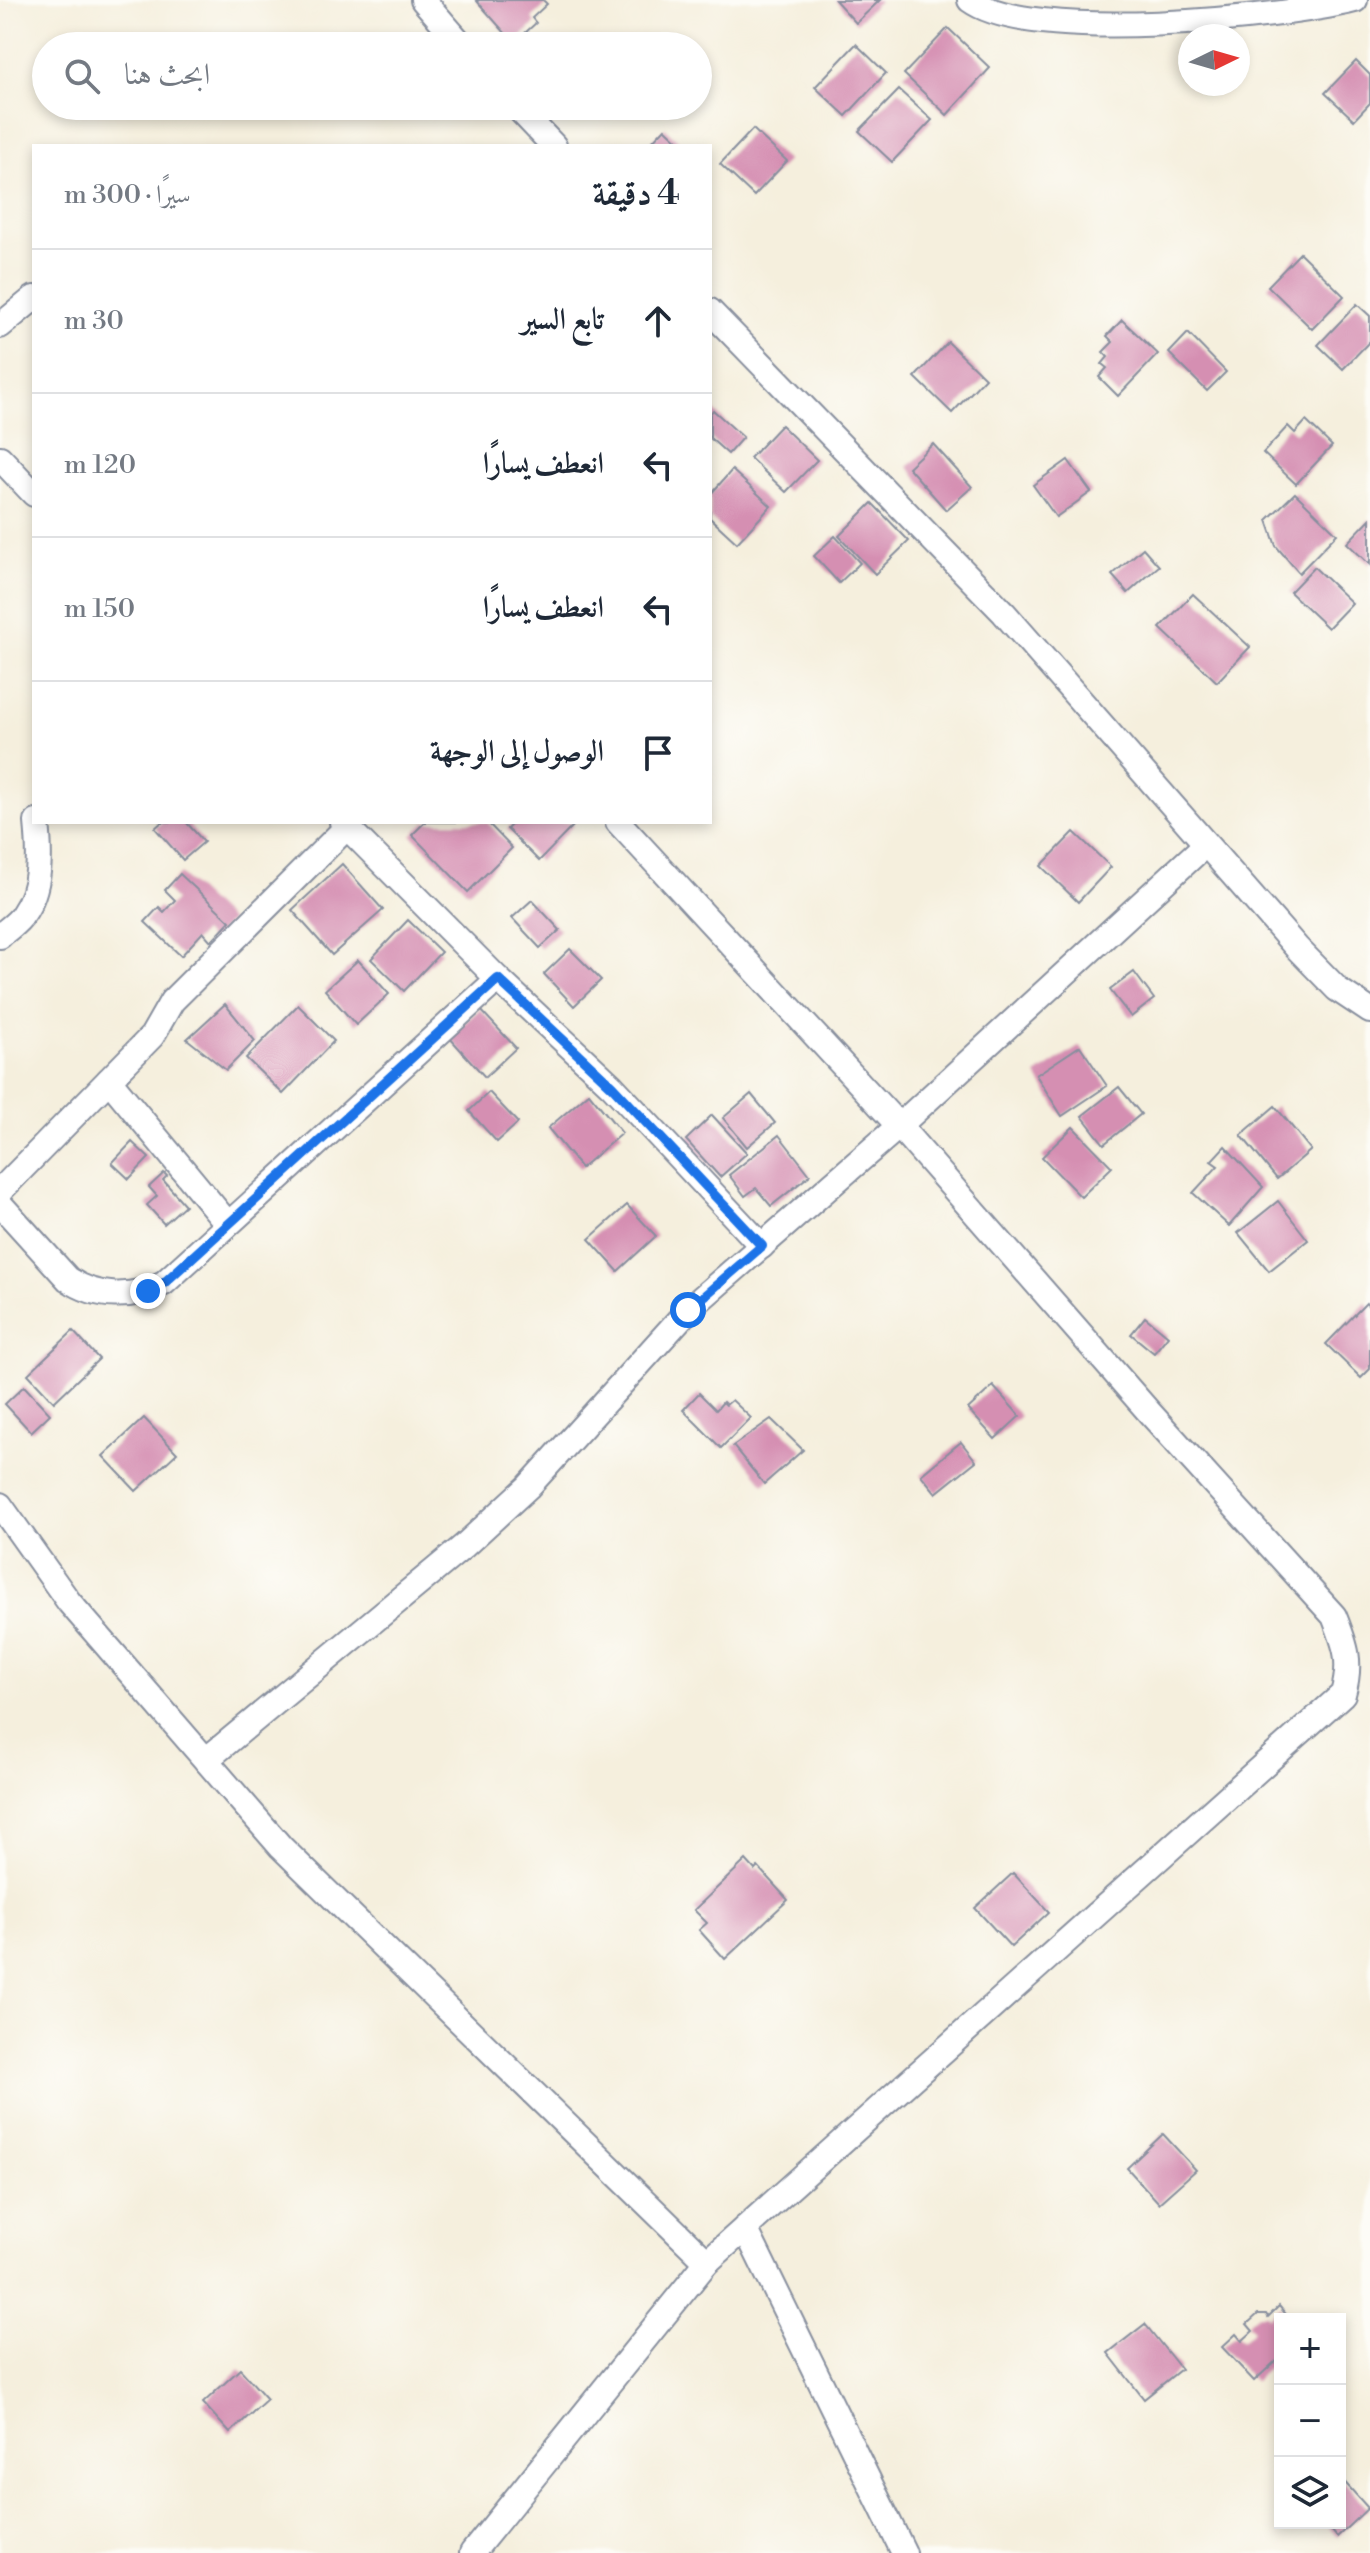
<!DOCTYPE html>
<html lang="ar">
<head>
<meta charset="utf-8">
<style>
  body { margin:0; font-family:"Libre Bodoni",Amiri,serif; background:#f2f2f3; color:#1f2937; direction:rtl }
  .controls { position:absolute; right:24px; bottom:24px; display:grid; overflow:hidden; border-radius:0px; box-shadow:0 4px 12px #0003 }
  .controls button { width:72px; height:72px; display:grid; place-items:center; padding:0; border:0; border-bottom:2px solid #e0e1e3; background:#fff; color:#1f2937; font:40px sans-serif }
  .compass { position:absolute; left:1178px; top:24px; width:72px; height:72px; border-radius:50%; background:#fff; box-shadow:0 4px 12px #0003; rotate:85deg }
  .stop { position:absolute; width:24px; height:24px; margin:-18px; border:6px solid #1a73e8; border-radius:50%; background:#fff }
  .stop.end { background:#1a73e8; border-color:#fff; box-shadow:0 2px 8px #0008 }
  .list { margin:0; padding:0; list-style:none }
  h2 { display:flex; justify-content:space-between; align-items:center; height:104px; margin:0; padding:0 32px; font-size:34px }
  h2 small { font-size:26px; font-weight:400; color:#747a83 }
  .list li { display:grid; grid-template-columns:52px 1fr auto; gap:24px; align-items:center; box-sizing:border-box; height:144px; padding:0 32px; border-top:2px solid #e0e1e3 }
  .list b { display:block; font-size:30px; white-space:nowrap }
  .list em { font-size:26px; font-style:normal; color:#747a83 }
  .icon { flex:none; width:44px; height:44px; fill:none; stroke:currentColor; stroke-width:2; stroke-linecap:round; stroke-linejoin:round }
  .map { position:relative; flex:none; width:1370px; height:2553px; overflow:hidden; direction:ltr }
  .search { position:absolute; background:#fff; box-shadow:0 4px 12px #0003; left:32px; top:32px; width:680px; height:88px; display:flex; align-items:center; gap:20px; box-sizing:border-box; padding:0 28px; border-radius:44px; color:#747a83; font-size:30px }
  .panel { position:absolute; background:#fff; box-shadow:0 4px 12px #0003; left:32px; top:144px; width:680px; height:680px; border-radius:0px; direction:rtl }
  .map>svg:first-child { display:block }
  .building { fill:#d58fb2 }
  .lines { fill:none; stroke-linecap:round; stroke-linejoin:round }
  .minor-casing { stroke:#888f9e; stroke-width:28 }
  .minor { stroke:#fff; stroke-width:24 }
  .route { stroke:#1a73e8; stroke-width:10 }
</style>
</head>
<body>
<div class="map">
<svg width="1370" height="2553" viewBox="0 0 1370 2553">
  <rect width="100%" height="100%" fill="#fdfcf7"/>
  <filter id="ink" filterUnits="userSpaceOnUse"><feTurbulence type="fractalNoise" baseFrequency=".0125" numOctaves="2"/><feDisplacementMap in="SourceGraphic" scale="16" xChannelSelector="R" yChannelSelector="G"/><feConvolveMatrix kernelMatrix="1 2 1 2 8 2 1 2 1" color-interpolation-filters="sRGB"/></filter>
  <filter id="wash" filterUnits="userSpaceOnUse"><feTurbulence type="fractalNoise" baseFrequency=".006" numOctaves="4" result="noise"/><feDisplacementMap in="SourceGraphic" scale="32" xChannelSelector="R" yChannelSelector="G"/><feGaussianBlur stdDeviation="1.8" result="paint"/><feColorMatrix in="noise" values="0 0 0 0 0 0 0 0 0 0 0 0 0 0 0 0 0 1.4 0 .05"/><feComposite in="paint" operator="in"/></filter>
  <g filter="url(#wash)">
    <rect width="100%" height="100%" fill="#f5efdd"/>
    <g id="blocks">
      <!-- building -->
      <g class="building">
        <polygon points="476,0 543,0 547,4 532,18 536,23 514,43"/>
        <polygon points="835,0 880,0 856,23"/>
        <polygon points="948,28 990,68 947,115 904,74"/>
        <polygon points="856,44 886,73 846,116 815,87"/>
        <polygon points="1356,61 1370,75 1370,103 1354,120 1325,93"/>
        <polygon points="899,90 932,120 892,162 859,131"/>
        <polygon points="665,128 684,146 648,146"/>
        <polygon points="753,129 787,161 754,196 720,164"/>
        <polygon points="1300,253 1344,296 1312,329 1268,286"/>
        <polygon points="1357,304 1370,316 1370,341 1343,369 1318,345"/>
        <polygon points="1122,320 1158,354 1118,396 1099,377 1107,368 1102,364 1108,357 1103,352 1113,342 1107,336"/>
        <polygon points="1188,333 1226,372 1207,391 1169,353"/>
        <polygon points="948,342 985,378 952,413 915,377"/>
        <polygon points="713,410 743,437 728,454 710,438 710,414"/>
        <polygon points="1306,421 1332,446 1296,484 1263,453 1288,426 1295,433"/>
        <polygon points="781,425 817,460 786,492 750,458"/>
        <polygon points="933,444 972,487 946,510 908,467"/>
        <polygon points="1068,460 1091,492 1056,517 1033,485"/>
        <polygon points="732,470 771,506 737,543 710,518 710,495"/>
        <polygon points="1295,493 1337,534 1299,573 1276,546 1267,520"/>
        <polygon points="872,503 909,541 875,574 839,536"/>
        <polygon points="1370,519 1370,565 1347,543"/>
        <polygon points="835,536 860,563 839,583 814,556"/>
        <polygon points="1143,548 1159,566 1128,593 1112,575"/>
        <polygon points="1314,567 1352,603 1328,628 1290,592"/>
        <polygon points="1193,594 1250,647 1217,682 1160,628"/>
        <polygon points="162,822 186,822 204,842 183,860 155,828"/>
        <polygon points="425,822 487,822 512,848 468,892 412,835"/>
        <polygon points="514,822 571,822 574,825 539,861 507,829"/>
        <polygon points="1074,832 1111,867 1078,902 1041,866"/>
        <polygon points="342,864 383,910 332,955 292,910"/>
        <polygon points="180,874 230,921 211,941 203,932 181,956 145,922 159,907 164,912 175,900 165,890"/>
        <polygon points="532,900 560,930 540,948 512,918"/>
        <polygon points="408,920 441,952 404,991 371,959"/>
        <polygon points="570,949 601,980 574,1006 544,974"/>
        <polygon points="358,960 389,994 356,1025 325,990"/>
        <polygon points="1134,972 1154,999 1131,1017 1110,990"/>
        <polygon points="225,1004 255,1041 226,1070 187,1039"/>
        <polygon points="298,1005 334,1041 283,1094 246,1058"/>
        <polygon points="480,1009 516,1048 485,1077 449,1037"/>
        <polygon points="1080,1046 1107,1086 1062,1116 1036,1075"/>
        <polygon points="1119,1087 1141,1114 1104,1144 1082,1116"/>
        <polygon points="489,1092 518,1123 497,1142 469,1111"/>
        <polygon points="589,1093 622,1133 581,1168 548,1128"/>
        <polygon points="751,1094 775,1123 747,1147 723,1118"/>
        <polygon points="1275,1106 1311,1150 1277,1179 1241,1135"/>
        <polygon points="712,1115 747,1153 720,1177 686,1140"/>
        <polygon points="1073,1127 1112,1167 1081,1197 1042,1157"/>
        <polygon points="779,1135 810,1175 771,1206 756,1188 745,1196 729,1175"/>
        <polygon points="132,1142 149,1158 129,1179 112,1163"/>
        <polygon points="1225,1146 1263,1187 1229,1226 1193,1193 1218,1166 1211,1161"/>
        <polygon points="164,1173 167,1176 163,1180 185,1205 164,1224 147,1205 157,1196 149,1187"/>
        <polygon points="1278,1201 1308,1240 1269,1271 1238,1233"/>
        <polygon points="627,1205 656,1236 618,1271 589,1239"/>
        <polygon points="1366,1303 1370,1308 1370,1369 1361,1378 1326,1344"/>
        <polygon points="1145,1317 1168,1336 1154,1353 1131,1334"/>
        <polygon points="73,1331 99,1359 54,1402 28,1374"/>
        <polygon points="24,1386 50,1414 31,1432 5,1404"/>
        <polygon points="993,1386 1020,1416 995,1439 968,1409"/>
        <polygon points="699,1393 716,1410 723,1402 726,1405 732,1400 751,1418 721,1448 683,1410"/>
        <polygon points="144,1418 177,1453 136,1491 103,1456"/>
        <polygon points="771,1419 803,1450 764,1484 733,1446"/>
        <polygon points="961,1442 976,1461 936,1493 921,1475"/>
        <polygon points="746,1860 755,1870 758,1867 788,1900 725,1959 699,1930 707,1923 694,1910"/>
        <polygon points="1013,1873 1049,1912 1011,1947 975,1908"/>
        <polygon points="1163,2134 1196,2170 1159,2203 1127,2168"/>
        <polygon points="1279,2306 1290,2319 1280,2319 1280,2357 1254,2381 1222,2347 1236,2334 1242,2341 1253,2331 1247,2324 1258,2314 1266,2314 1268,2317"/>
        <polygon points="1145,2324 1181,2369 1144,2399 1108,2353"/>
        <polygon points="240,2369 267,2399 230,2433 203,2403"/>
        <polygon points="1340,2477 1368,2508 1337,2537 1325,2523 1340,2523"/>
      </g>
    </g>
  </g>
  <g filter="url(#ink)">
    <use href="#blocks" fill-opacity="0" stroke="#888f9e" stroke-width="2"/>
    <g class="lines">
      <!-- minor casing -->
      <g class="minor-casing">
        <g id="minor">
          <polyline points="423,0 463,46"/>
          <path d="M970,0C1030,44 1281,19 1355,0"/>
          <polyline points="516,106 554,146"/>
          <polyline points="710,311 1004,613 1297,948 1337,989 1370,1011"/>
          <polyline points="0,326 34,298"/>
          <polyline points="0,458 34,494"/>
          <polyline points="342,822 498,979 612,1086 762,1246"/>
          <path d="M0,936C7,929 18,923 23,914C42,887 40,853 37,822"/>
          <polyline points="109,1080 227,1223"/>
          <polyline points="0,1191 152,1036 172,1001 347,827"/>
          <path d="M0,1204L68,1279C97,1299 133,1299 164,1283L498,979"/>
          <polyline points="0,1505 69,1602 281,1847 707,2262"/>
          <polyline points="206,1760 464,1546 528,1487 688,1310 899,1126 1205,845"/>
          <polyline points="745,2228 904,2553"/>
          <path d="M472,2553L707,2262L1343,1694C1352,1662 1346,1646 1334,1616L1149,1412L899,1126L618,822"/>
        </g>
      </g>
      <!-- minor -->
      <use href="#minor" class="minor"/>
    </g>
  </g>
  <g class="lines" filter="url(#ink)">
    <!-- route -->
    <polyline class="route" points="148,1291 164,1283 498,979 612,1086 762,1246 688,1310"/>
  </g>
</svg>
<div class="controls">
<button>+</button>
<button>−</button>
<button><svg class="icon" aria-label="layers" viewBox="0 0 24 24"><path d="M12 4l9 5-9 5-9-5zM3 14l9 5 9-5"/></svg></button>
</div>
<svg class="compass" viewBox="-18 -18 36 36"><path d="M0-13l5 13h-10z" fill="#e53935"/><path d="M0 13l5-13h-10z" fill="#747a83"/></svg>
<div class="stop" style="left:688px;top:1310px"></div>
<div class="stop end" style="left:148px;top:1291px"></div>
<div class="search"><svg class="icon" aria-label="search" viewBox="0 0 24 24"><circle cx="10" cy="10" r="6"/><path d="M15 15l6 6"/></svg>ابحث هنا</div>
<section class="panel">
<h2>4 دقيقة<small>سيرًا · 300 m</small></h2>
<ul class="list">
<li><svg class="icon" aria-label="ahead" viewBox="0 0 24 24"><path d="M12 20V5M6 11l6-6 6 6"/></svg><div><b>تابع السير</b></div><em>30 m</em></li>
<li><svg class="icon" aria-label="left" viewBox="0 0 24 24"><path d="M17 20v-9H6M10 6l-5 5 5 5"/></svg><div><b>انعطف يسارًا</b></div><em>120 m</em></li>
<li><svg class="icon" aria-label="left" viewBox="0 0 24 24"><path d="M17 20v-9H6M10 6l-5 5 5 5"/></svg><div><b>انعطف يسارًا</b></div><em>150 m</em></li>
<li><svg class="icon" aria-label="arrive" viewBox="0 0 24 24"><path d="M6 21V4h12l-3 4 3 4H6"/></svg><div><b>الوصول إلى الوجهة</b></div></li>
</ul>
</section>
</div>
</body>
</html>
